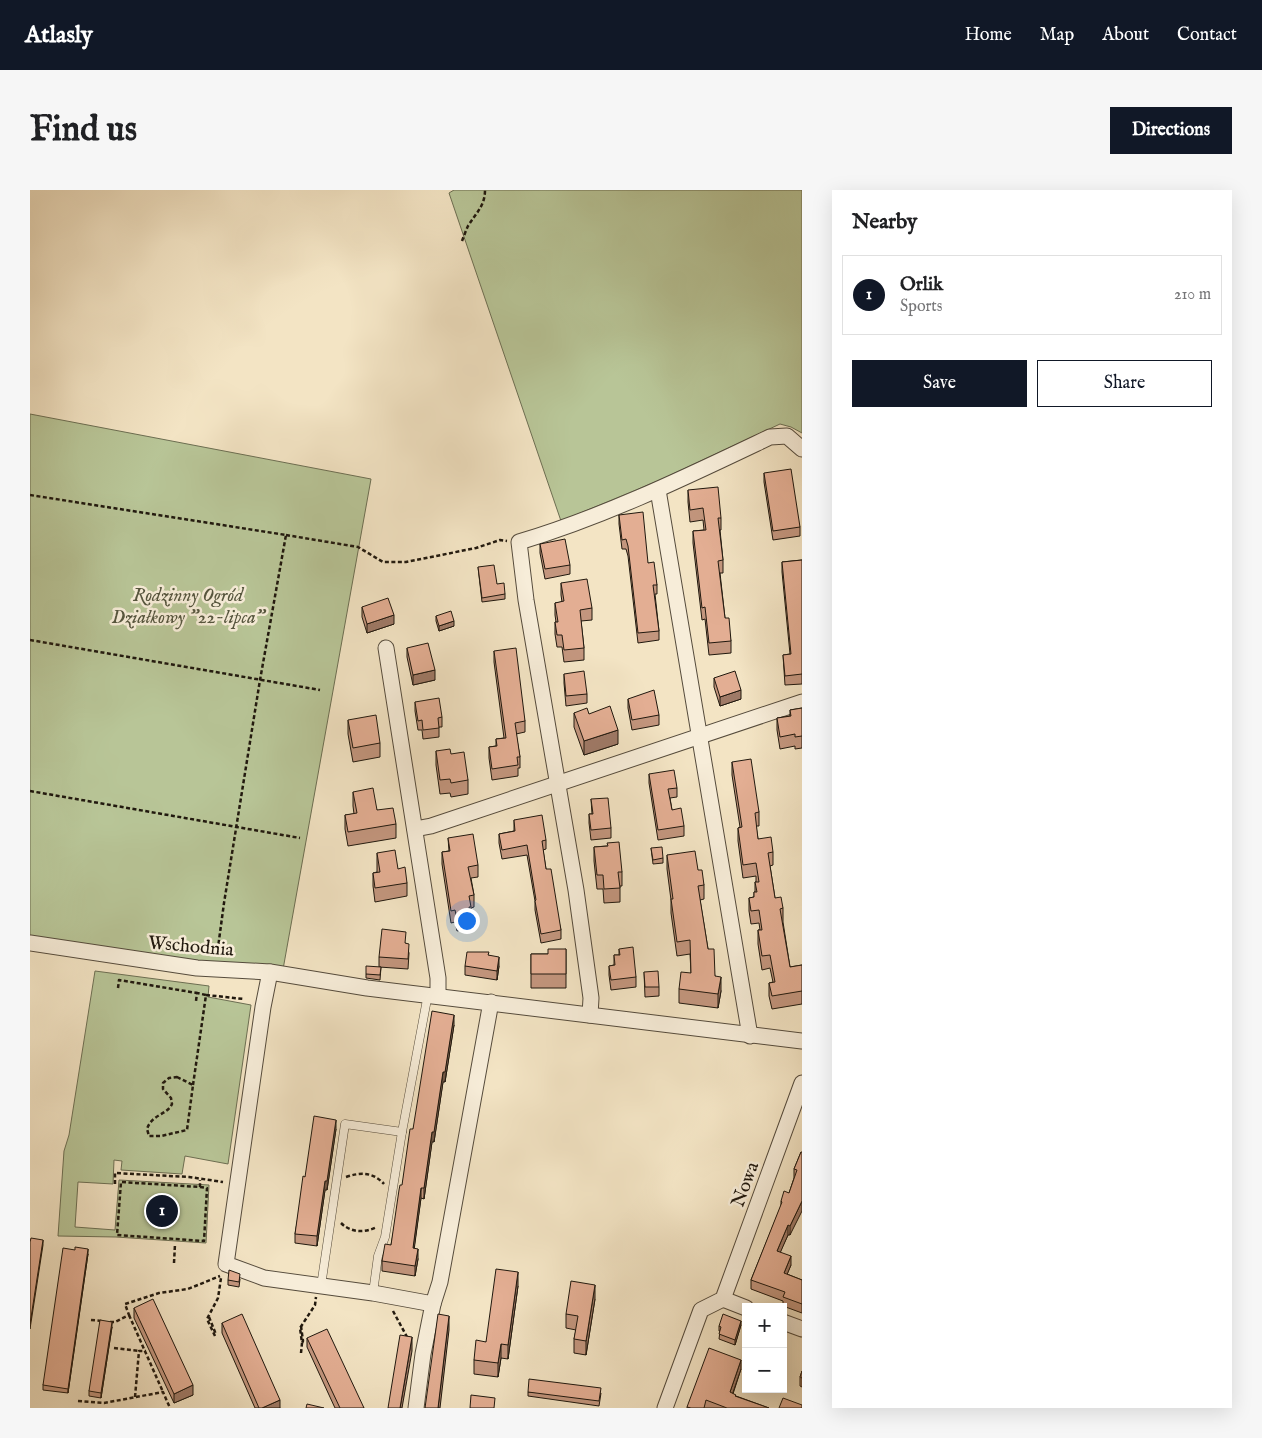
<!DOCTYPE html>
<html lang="en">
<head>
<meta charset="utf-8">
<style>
  body { margin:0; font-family:"IM FELL English",serif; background:#f6f6f6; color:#202124 }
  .controls { position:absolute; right:15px; bottom:15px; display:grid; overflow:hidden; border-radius:0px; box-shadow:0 5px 20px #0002 }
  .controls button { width:45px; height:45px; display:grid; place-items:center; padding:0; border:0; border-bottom:1px solid #e0e0e0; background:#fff; color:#202124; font:25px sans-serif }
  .you { position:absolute; left:436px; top:730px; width:18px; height:18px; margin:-12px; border:4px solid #fff; border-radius:50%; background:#1a73e8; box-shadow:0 0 0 8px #1a73e833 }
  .badge { display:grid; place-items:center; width:32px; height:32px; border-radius:50%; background:#111827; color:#fff; font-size:16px; font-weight:700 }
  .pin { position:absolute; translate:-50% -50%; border:2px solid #fff; box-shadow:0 1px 5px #0006 }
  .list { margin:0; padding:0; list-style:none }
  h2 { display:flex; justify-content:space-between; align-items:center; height:65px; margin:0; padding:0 20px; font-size:21px }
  h2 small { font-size:16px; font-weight:400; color:#757577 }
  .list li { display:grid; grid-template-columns:32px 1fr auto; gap:15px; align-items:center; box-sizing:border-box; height:80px; margin:0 10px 10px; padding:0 10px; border:1px solid #e0e0e0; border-radius:0px }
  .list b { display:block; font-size:19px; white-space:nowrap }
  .list p { margin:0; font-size:16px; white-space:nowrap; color:#757577 }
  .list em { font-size:16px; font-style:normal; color:#757577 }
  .actions { display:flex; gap:10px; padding:15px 20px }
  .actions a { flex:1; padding:11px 0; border:1px solid #111827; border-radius:0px; text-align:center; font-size:18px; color:#111827 }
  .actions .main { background:#111827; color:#fff }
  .map { position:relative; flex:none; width:772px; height:1218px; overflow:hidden; border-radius:0px }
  header { display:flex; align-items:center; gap:30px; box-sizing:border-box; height:70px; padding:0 25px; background:#111827; color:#fff }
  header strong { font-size:24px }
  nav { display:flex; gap:28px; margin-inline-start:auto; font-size:18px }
  .intro { display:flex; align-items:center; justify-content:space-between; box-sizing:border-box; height:120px; padding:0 30px }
  h1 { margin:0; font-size:35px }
  .button { padding:12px 22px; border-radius:0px; background:#111827; color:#fff; font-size:18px; font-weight:700 }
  main { display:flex; gap:30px; padding:0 30px }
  aside { flex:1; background:#fff; border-radius:0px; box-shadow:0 5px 20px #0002 }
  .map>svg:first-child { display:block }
  .green { fill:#b8c597; stroke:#6c6e52 }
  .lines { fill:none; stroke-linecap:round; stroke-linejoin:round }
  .service-casing { stroke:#554b3c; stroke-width:9 }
  .minor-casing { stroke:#554b3c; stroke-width:17 }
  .path { stroke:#20180e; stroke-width:2.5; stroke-dasharray:4 2.5; stroke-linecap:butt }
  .service { stroke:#f7edd9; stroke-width:8 }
  .minor { stroke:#f7edd9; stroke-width:15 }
  .wall { fill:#c3967e; stroke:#20180e }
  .shaded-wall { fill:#9f7a67; stroke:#20180e }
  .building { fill:#e3ae93; stroke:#20180e }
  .labels { text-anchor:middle; stroke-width:5; stroke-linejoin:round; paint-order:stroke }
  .park-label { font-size:19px; font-style:italic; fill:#55553e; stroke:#f7edd9 }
  .street-label { font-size:19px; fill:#20180e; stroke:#f7edd9 }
</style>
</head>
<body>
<header>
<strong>Atlasly</strong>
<nav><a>Home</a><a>Map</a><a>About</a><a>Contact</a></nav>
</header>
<div class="intro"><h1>Find us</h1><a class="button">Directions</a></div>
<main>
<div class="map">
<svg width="772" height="1218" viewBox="0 0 772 1218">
  <rect width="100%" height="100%" fill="#f3e4c4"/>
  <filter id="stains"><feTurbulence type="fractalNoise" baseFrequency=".004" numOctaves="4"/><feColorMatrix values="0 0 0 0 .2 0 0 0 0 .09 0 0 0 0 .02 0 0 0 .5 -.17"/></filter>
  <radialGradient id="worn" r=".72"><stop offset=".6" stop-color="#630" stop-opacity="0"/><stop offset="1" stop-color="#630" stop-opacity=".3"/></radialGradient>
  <!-- green -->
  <g class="green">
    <polygon points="424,0 772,0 772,243 761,237 750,234 630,290 531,331 419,3"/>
    <polygon points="0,224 341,289 252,785 0,747"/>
    <polygon points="65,781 179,796 178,807 221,815 198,974 155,966 152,984 91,980 92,971 84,970 83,994 48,992 45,1037 85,1040 89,990 179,995 176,1053 86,1047 28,1046 34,961 39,945"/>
  </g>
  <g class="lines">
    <!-- service casing -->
    <g class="service-casing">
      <g id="service">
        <polyline points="291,1096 315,934 372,942 398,804"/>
        <polyline points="343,1103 348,1066 355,1047 372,942"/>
      </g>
    </g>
    <!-- minor casing -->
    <g class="minor-casing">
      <g id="minor">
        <polyline points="628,300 720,846"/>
        <polyline points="356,458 408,788 408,806"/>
        <polyline points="385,639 401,636 772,512"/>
        <polyline points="0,753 167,778 240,782 337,798 772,851"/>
        <polyline points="240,782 233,817 196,1074 234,1088 343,1103 403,1114 393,1164 386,1218"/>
        <path d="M560,825L561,808L546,700L496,410L489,352C576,326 658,286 740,247L757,246L772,259"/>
        <polyline points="693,1109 716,1118"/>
        <polyline points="403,1114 410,1092 461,812"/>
        <polyline points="753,1132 772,1139"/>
        <polyline points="635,1218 671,1120 693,1109 772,893"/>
      </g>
    </g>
    <!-- path -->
    <g class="path">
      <path d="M432,51C434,46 436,40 438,36C446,23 455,16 455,0"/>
      <polyline points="0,305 256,345 230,490 194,713 187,765"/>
      <polyline points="256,345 328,357 353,372 376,372 446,358 470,350 477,351"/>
      <polyline points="0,450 290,500"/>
      <polyline points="0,601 270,648"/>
      <polyline points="88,798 89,790 167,803"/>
      <polyline points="176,805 214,809"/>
      <path d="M147,887L163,895L157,940L131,946H119L117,939C122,924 137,925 142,914L141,908L133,899V893L139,888Z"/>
      <polyline points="163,895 176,805 167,803 166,811"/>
      <path d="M316,987C331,982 343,982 354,994"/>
      <polyline points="85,994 85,983 159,987 193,992"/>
      <polyline points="170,997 177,998 174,1051 87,1045 91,992 170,997 170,990"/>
      <path d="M311,1033C321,1043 335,1043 347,1037"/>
      <polyline points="144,1073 145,1054"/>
      <polyline points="363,1121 377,1147"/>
      <polyline points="99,1125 133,1202"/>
      <polyline points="179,1127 185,1142 185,1145"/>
      <polyline points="61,1130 72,1131"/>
      <polyline points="80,1132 85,1132 99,1125 95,1114 129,1103 158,1099 190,1086"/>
      <polyline points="271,1136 273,1151 272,1153"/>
      <polyline points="185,1146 177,1129 188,1108 191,1088"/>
      <polyline points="84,1158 109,1161"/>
      <polyline points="271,1163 272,1153 270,1138 285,1115 286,1107"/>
      <polyline points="105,1207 109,1161 116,1161"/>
      <polyline points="48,1211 74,1213 133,1202 140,1218"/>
    </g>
    <!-- service -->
    <use href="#service" class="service"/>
    <!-- minor -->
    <use href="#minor" class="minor"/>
  </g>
  <!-- wall -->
  <g class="wall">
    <polygon points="734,283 770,337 770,346 743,350 734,292"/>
    <polygon points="658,300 691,328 691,340 690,340 693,370 693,383 690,383 695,428 701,451 701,463 679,465 675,429 672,430 663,353 663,341 674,340 673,330 660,332 658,312"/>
    <polygon points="589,325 618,373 627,395 627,404 625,404 629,441 629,450 608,453 598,366 596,359 592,359 589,334"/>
    <polygon points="510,354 540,375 540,384 515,389 510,363"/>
    <polygon points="772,370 772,494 755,495 753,465 760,464 752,382 752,372"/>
    <polygon points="448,377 467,394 475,404 475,409 452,412"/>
    <polygon points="531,393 562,418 562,430 551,431 554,458 554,470 534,472 532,457 527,457 525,444 525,432 526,432 525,425 525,413 532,412 531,405"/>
    <polygon points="332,417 364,434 337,443 332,427"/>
    <polygon points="406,426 424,436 409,441 406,431"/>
    <polygon points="377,458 405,490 383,495 377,467"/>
    <polygon points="464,461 495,531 495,542 486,544 490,567 490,578 488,578 488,586 462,590 459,568 459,557 466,556 466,549 474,548 464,472"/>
    <polygon points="534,484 557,504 557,513 536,516 534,493"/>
    <polygon points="684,488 711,509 690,516 684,497"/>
    <polygon points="598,509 629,525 629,535 602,540 598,518"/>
    <polygon points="385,512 412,527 412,537 409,537 409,547 393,549 392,540 388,540 385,521"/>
    <polygon points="772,518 772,558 765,559 765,556 750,559 747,540 747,528 760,526 760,520"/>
    <polygon points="544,523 559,524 588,554 554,565 544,537"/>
    <polygon points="318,530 350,553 350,567 323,572 318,544"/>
    <polygon points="406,561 421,564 438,590 438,604 421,607 420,603 410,604 406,575"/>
    <polygon points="702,572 729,622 729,636 726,636 728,649 743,662 743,675 740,676 745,708 753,718 753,732 760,777 772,775 772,814 742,819 739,806 739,793 743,792 740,778 732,780 728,754 728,740 730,740 729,733 721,734 719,721 719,708 724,707 724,702 725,702 725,692 726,692 726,686 713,688 708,651 708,638 710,637 702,585"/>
    <polygon points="619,584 647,598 647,607 640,608 642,620 654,636 654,646 628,650 619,593"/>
    <polygon points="323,602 366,634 366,648 318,656 315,639 315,625 324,624 323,616"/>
    <polygon points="561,609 581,638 581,648 561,650 559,633 559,624 562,624"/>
    <polygon points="484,630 516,650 516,659 513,660 516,679 531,740 531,749 511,753 505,720 505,711 497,665 472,669 469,653 469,644 484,641"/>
    <polygon points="418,648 448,675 448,687 441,688 444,705 444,717 441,718 441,738 427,741 425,732 421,733 412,674 412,662 419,661"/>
    <polygon points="577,656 592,682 592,696 590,696 590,712 574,713 573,699 567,699 564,671 564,657"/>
    <polygon points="621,658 633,668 633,673 623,674"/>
    <polygon points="347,663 368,679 377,693 377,706 345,712 343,696 343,683 347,682"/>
    <polygon points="637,665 668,680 674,695 674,709 670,710 678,759 685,786 691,801 688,818 649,813 649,799 661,783 660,764 647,766 641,723 641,710 637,679"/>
    <polygon points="376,753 379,763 378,779 349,777 349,767"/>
    <polygon points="536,759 536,798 501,798 501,764 518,764"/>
    <polygon points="589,759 606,787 606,797 581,800 579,785 579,776 584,775 584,765 589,765"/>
    <polygon points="459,765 469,776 467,790 435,785 435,776"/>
    <polygon points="351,777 350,790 336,788 336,784"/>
    <polygon points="614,782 629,797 629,806 615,807"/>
    <polygon points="424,835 415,892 413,892 404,952 402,952 394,1009 391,1008 384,1058 388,1069 385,1086 352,1081 352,1071 361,1055 383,939"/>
    <polygon points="306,939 297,1000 295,1000 287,1056 265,1053 265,1044 275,987"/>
    <polygon points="771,962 760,1045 758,1045 750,1062 761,1075 757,1084 772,1090 772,1123 753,1116 753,1111 721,1099 721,1090 751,1016 751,1011 759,1003 764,988 764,979"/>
    <polygon points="58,1064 38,1203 13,1200 13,1195"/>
    <polygon points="210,1089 209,1097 198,1095 198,1090"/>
    <polygon points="488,1096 478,1169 471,1168 468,1187 444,1184 444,1170 456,1152"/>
    <polygon points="565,1109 556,1165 544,1163 544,1149 546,1140 536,1138 536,1124"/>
    <polygon points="104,1118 163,1205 144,1213 104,1128"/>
    <polygon points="192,1133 250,1218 225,1218 192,1143"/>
    <polygon points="711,1135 705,1155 689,1149 690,1141 689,1141 689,1136"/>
    <polygon points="82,1137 71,1208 59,1206 59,1201"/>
    <polygon points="277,1148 334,1218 305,1218 277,1157"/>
    <polygon points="711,1179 703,1204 706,1206 739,1218 657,1218 657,1217"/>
    <polygon points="772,1181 772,1197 770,1196 770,1187"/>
    <polygon points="498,1202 571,1203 569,1216 498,1206"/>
  </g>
  <!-- shaded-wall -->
  <g class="shaded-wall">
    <polygon points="364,425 364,434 337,443 337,434"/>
    <polygon points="424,431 424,436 409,441 409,436"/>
    <polygon points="405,480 405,490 383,495 383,485"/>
    <polygon points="711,500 711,509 690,516 690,507"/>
    <polygon points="588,540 588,554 554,565 554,551"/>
    <polygon points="469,767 469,776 467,790 467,781"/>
    <polygon points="691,787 691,801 688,818 688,804"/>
    <polygon points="424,825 424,835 415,892 415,882"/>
    <polygon points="413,882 413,892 404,952 404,942"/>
    <polygon points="306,930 306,939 297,1000 297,991"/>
    <polygon points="402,942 402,952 394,1009 394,998"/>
    <polygon points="295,991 295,1000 287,1056 287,1046"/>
    <polygon points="391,998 391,1008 383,1068 383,1058"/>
    <polygon points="772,1011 772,1021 760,1045 760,1036"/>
    <polygon points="758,1035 758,1045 747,1070 747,1061"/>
    <polygon points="13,1050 13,1055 0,1139 0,1134"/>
    <polygon points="58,1059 58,1064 38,1203 38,1199"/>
    <polygon points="388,1059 388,1069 385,1086 385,1076"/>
    <polygon points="761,1066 761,1075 754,1092 754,1083"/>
    <polygon points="488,1082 488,1096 478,1169 478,1155"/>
    <polygon points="565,1095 565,1109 556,1165 556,1151"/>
    <polygon points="419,1126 419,1140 410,1218 408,1218"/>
    <polygon points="711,1131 711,1135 705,1155 705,1150"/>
    <polygon points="82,1132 82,1137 71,1208 71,1203"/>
    <polygon points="382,1147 382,1161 372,1218 370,1218"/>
    <polygon points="471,1154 471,1168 468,1187 468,1173"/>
    <polygon points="711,1170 711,1179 700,1211 700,1202"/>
    <polygon points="163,1195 163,1205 144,1213 144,1204"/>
    <polygon points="250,1210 250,1218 232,1218"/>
  </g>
  <!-- building -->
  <g class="building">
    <polygon points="761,279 770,337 743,341 734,283"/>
    <polygon points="688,297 691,328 688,328 693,370 688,371 695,428 699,428 701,451 679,453 675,417 672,418 663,341 676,340 673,318 660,320 658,300"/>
    <polygon points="613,322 618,373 624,372 627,395 623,395 629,441 608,443 598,356 596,349 592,350 589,325"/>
    <polygon points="535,349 540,375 515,379 510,354"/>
    <polygon points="772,370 772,484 755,486 753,465 761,464 752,372"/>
    <polygon points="464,375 467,394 474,393 475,404 452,408 448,377"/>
    <polygon points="557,389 562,418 550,420 554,458 534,460 532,445 527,445 525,432 528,432 525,413 534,411 531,393"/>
    <polygon points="358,408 364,425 337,434 332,417"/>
    <polygon points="421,421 424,431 409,436 406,426"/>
    <polygon points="398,453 405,480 383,485 377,458"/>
    <polygon points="486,458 495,531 485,533 490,567 487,567 488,575 462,579 459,557 467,556 466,549 476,548 464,461"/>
    <polygon points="554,481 557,504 536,506 534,484"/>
    <polygon points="705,481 711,500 690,507 684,488"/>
    <polygon points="624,500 629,525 602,530 598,509"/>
    <polygon points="409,508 412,527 408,528 409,538 393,540 392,530 388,531 385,512"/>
    <polygon points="580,516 588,540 554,551 544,523 557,518 559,524"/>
    <polygon points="772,518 772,546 765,547 765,544 750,547 747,528 761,526 760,520"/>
    <polygon points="346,525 350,553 323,558 318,530"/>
    <polygon points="420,559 421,564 434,562 438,590 421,593 420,589 410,590 406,561"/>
    <polygon points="721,569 729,622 725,623 728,649 741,647 743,662 738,663 745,708 751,707 753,718 750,719 760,777 772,775 772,801 742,806 739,793 745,792 740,765 732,766 728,740 732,740 729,720 721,721 719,708 724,707 724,702 727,702 725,692 729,692 726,673 713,675 708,638 712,637 702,572"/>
    <polygon points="644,580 647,598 638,599 642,620 651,618 654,636 628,640 619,584"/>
    <polygon points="343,598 347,620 363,618 366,634 318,642 315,625 327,623 323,602"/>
    <polygon points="578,608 581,638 561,640 559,624 563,624 561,609"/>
    <polygon points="512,625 516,650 512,651 516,679 521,679 531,740 511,744 505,711 506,710 497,655 472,660 469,644 485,641 484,630"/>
    <polygon points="443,644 448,675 438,677 444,705 439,706 441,717 439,717 441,726 427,729 425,720 421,721 412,662 420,661 418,648"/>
    <polygon points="589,652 592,682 588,682 590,698 574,699 573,685 567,685 564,657 578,656 577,653"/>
    <polygon points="632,657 633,668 623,670 621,658"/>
    <polygon points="365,660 368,679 375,677 377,693 345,698 343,683 350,682 347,663"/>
    <polygon points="665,661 668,680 672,680 674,695 668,696 678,759 684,759 685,786 691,787 688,804 649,799 651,782 661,783 660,750 647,752 641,709 643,709 637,665"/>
    <polygon points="352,739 376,742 375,753 379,754 378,769 349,767"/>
    <polygon points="603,757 606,787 581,790 579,776 585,775 584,765 590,765 589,759"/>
    <polygon points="518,759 536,759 536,784 501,784 501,764 518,764"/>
    <polygon points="437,762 459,762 458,765 469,767 467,781 435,776"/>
    <polygon points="336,776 351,777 350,785 336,784"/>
    <polygon points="628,781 629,797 615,797 614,782"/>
    <polygon points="402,821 424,825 415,882 413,882 404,942 402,942 394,998 391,998 383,1058 388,1059 385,1076 352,1071 355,1054 361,1055 369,1000 370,995 372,995 380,939 383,939"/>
    <polygon points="284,926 306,930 297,991 295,991 287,1046 265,1044 273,986 275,987"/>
    <polygon points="771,962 772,962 772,1011 760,1036 758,1035 747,1061 761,1066 754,1083 772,1090 772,1114 753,1107 755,1102 721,1090 752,1012 751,1011 754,1001 759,1003 767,980 764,979"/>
    <polygon points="1,1048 13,1050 0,1134 0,1052"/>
    <polygon points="45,1057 58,1059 38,1199 13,1195 33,1058 45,1060"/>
    <polygon points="466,1079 488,1082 478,1155 471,1154 468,1173 444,1170 446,1150 456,1152"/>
    <polygon points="199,1080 210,1084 209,1092 198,1090"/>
    <polygon points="541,1091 565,1095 556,1151 544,1149 548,1126 536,1124"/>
    <polygon points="123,1109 163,1195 144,1204 104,1118"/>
    <polygon points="212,1124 250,1210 232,1218 229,1218 192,1133"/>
    <polygon points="408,1124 419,1126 408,1218 395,1218"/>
    <polygon points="693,1124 711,1131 705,1150 689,1144 691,1137 689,1136"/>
    <polygon points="70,1130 82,1132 71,1203 59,1201"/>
    <polygon points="297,1139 334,1218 310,1218 277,1148"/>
    <polygon points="370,1145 382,1147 370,1218 358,1218"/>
    <polygon points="679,1158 711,1170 700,1202 706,1205 705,1206 739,1218 697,1218 676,1210 674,1218 661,1218 657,1217"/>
    <polygon points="772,1181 772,1188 770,1187"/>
    <polygon points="499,1189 571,1198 569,1211 498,1202"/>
    <polygon points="441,1205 465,1208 464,1218 440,1218"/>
    <polygon points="753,1208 772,1215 772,1218 749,1218"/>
    <polygon points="277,1214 294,1218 276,1218"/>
  </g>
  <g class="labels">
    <!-- park labels -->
    <g class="park-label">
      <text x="158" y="411">Rodzinny Ogród<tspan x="158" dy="22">Działkowy "22-lipca"</tspan></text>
    </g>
    <!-- street labels -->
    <g class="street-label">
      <text transform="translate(161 755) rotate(5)" y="7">Wschodnia</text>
      <text transform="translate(714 994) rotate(-70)" y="7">Nowa</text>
    </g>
  </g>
  <rect width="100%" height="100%" filter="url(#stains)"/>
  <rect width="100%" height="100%" fill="url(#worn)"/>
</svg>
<div class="controls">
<button>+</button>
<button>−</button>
</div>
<div class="you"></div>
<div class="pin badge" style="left:132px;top:1021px">1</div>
</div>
<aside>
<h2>Nearby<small></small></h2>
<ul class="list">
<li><span class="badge">1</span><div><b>Orlik</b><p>Sports</p></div><em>210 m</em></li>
</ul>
<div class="actions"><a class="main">Save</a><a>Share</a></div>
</aside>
</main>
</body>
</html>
